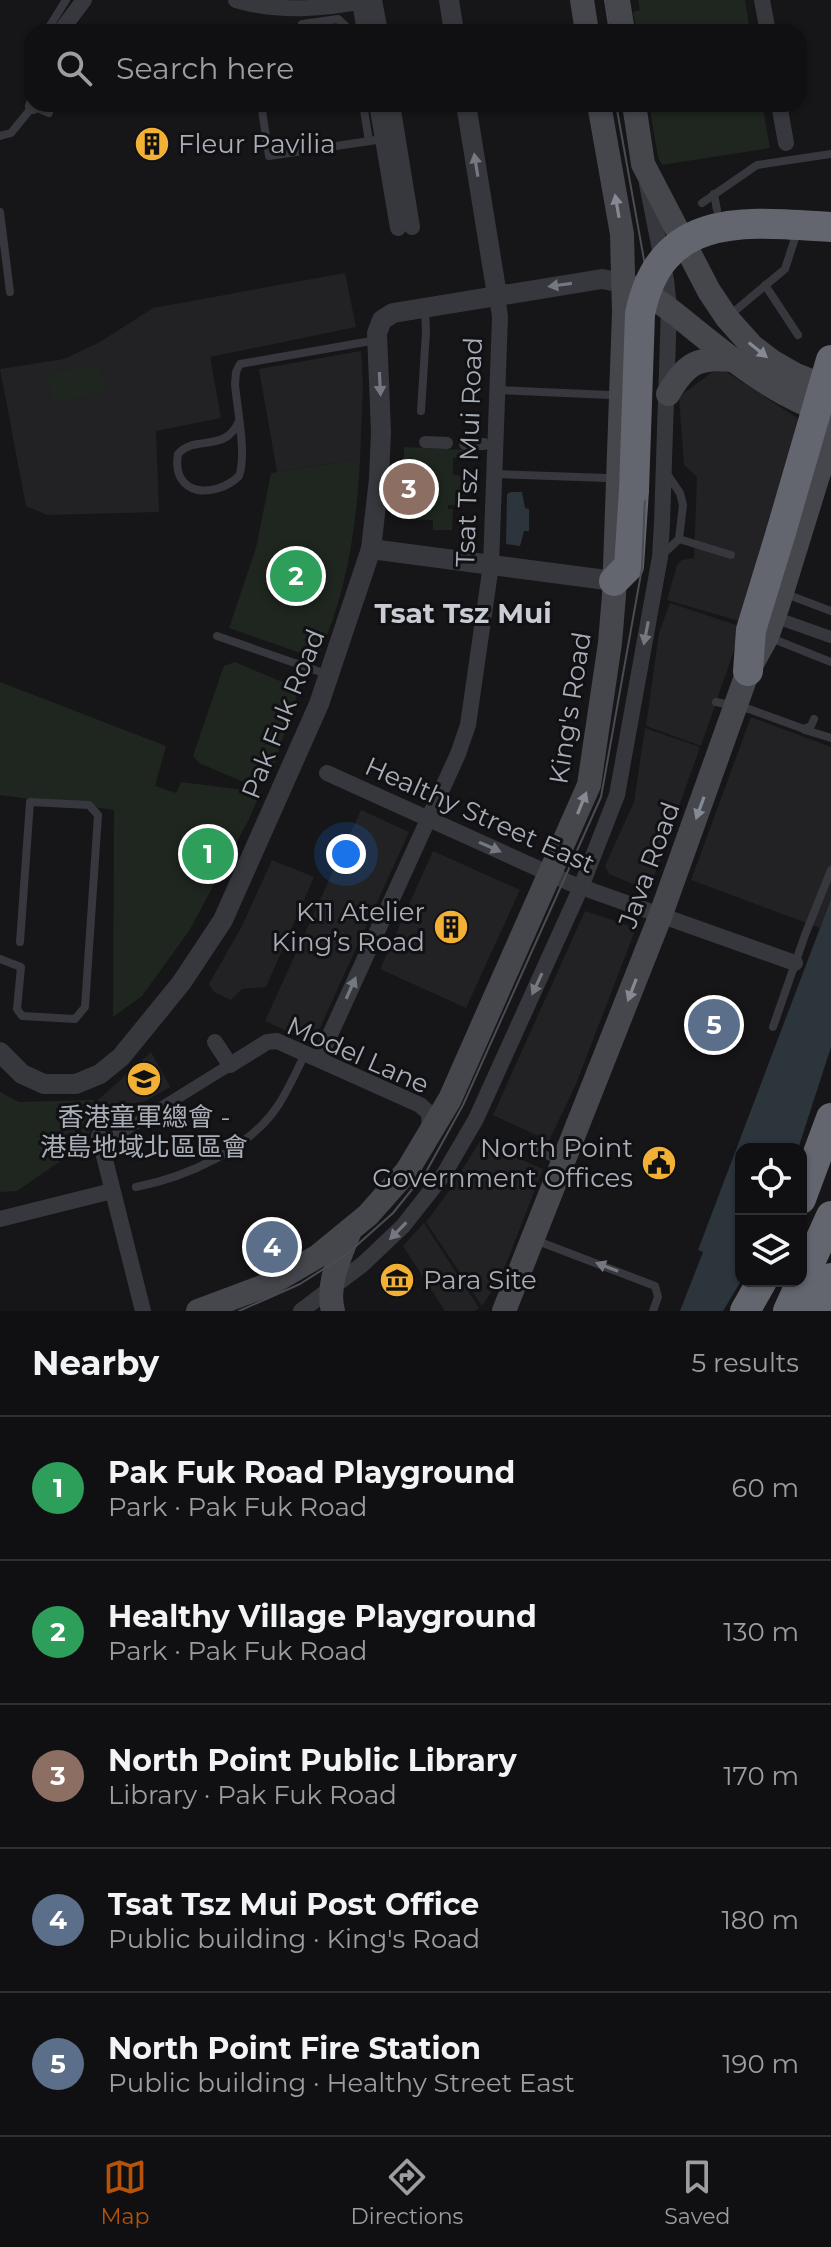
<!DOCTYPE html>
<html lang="en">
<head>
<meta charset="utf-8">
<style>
  body { margin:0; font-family:Montserrat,"Noto Sans TC",sans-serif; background:#19191b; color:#f1f3f6 }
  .controls { position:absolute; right:24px; bottom:24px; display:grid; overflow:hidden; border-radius:16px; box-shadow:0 2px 6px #0004 }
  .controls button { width:72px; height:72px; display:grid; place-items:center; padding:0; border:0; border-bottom:2px solid #303032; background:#101012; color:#f1f3f6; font:40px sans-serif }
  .you { position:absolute; left:346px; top:854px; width:28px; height:28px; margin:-20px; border:6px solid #fff; border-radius:50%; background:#1a73e8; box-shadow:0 0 0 12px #1a73e833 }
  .badge { display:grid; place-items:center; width:52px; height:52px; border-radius:50%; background:#b45309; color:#fff; font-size:26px; font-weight:700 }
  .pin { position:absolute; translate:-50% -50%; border:4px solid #fff; box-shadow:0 2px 8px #0006 }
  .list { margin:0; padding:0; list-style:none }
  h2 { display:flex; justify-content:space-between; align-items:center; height:104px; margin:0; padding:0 32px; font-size:34px }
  h2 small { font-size:26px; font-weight:400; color:#9c9d9f }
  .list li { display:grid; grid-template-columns:52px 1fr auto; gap:24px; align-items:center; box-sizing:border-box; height:144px; padding:0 32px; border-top:2px solid #303032 }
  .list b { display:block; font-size:30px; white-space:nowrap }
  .list p { margin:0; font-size:26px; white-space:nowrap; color:#9c9d9f }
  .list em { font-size:26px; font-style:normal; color:#9c9d9f }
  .icon { flex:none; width:44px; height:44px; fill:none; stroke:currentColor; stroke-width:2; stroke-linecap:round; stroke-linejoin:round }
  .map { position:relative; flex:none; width:831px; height:1311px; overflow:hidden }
  .search { position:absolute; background:#101012; box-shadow:0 2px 6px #0004; left:24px; right:24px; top:24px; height:88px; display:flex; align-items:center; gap:20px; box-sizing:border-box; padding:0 28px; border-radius:24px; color:#9c9d9f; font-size:30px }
  .sheet { height:824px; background:#101012 }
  nav { display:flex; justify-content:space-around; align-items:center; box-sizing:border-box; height:112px; border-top:2px solid #303032; background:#101012; font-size:22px; color:#9c9d9f }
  nav a { display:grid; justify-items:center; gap:4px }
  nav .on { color:#b45309 }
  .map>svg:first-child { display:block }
  .built { fill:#222225 }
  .green { fill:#1e261f }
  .water { fill:#2c353c; fill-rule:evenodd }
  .pier { fill:#161618 }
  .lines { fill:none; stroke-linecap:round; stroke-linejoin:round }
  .service { stroke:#37383d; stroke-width:8 }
  .pedestrian { stroke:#37383d; stroke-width:12 }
  .minor { stroke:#37383d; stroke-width:16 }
  .tertiary { stroke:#37383d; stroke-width:20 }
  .secondary { stroke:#45474d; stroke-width:24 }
  .motorway { stroke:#63666e; stroke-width:30 }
  .tram { stroke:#4a4c52; stroke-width:2 }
  .motorway-bridge { stroke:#63666e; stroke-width:30 }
  .oneway { fill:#757881 }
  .oneway2 { fill:#858993 }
  .labels { text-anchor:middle; stroke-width:6; stroke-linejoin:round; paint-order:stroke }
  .poi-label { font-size:26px; fill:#a8adb8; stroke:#111113; text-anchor:start }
  .street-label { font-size:26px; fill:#a8adb8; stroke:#111113 }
  .neighbourhood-label { font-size:28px; font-weight:bold; fill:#c9ccd4; stroke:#111113 }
</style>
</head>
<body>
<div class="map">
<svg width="831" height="1311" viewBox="0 0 831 1311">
  <rect width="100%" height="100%" fill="#161618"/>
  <!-- built -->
  <g class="built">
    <polygon points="345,273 356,327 210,357 221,418 156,431 159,512 47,515 26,506 0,369 64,359 100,342 153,308"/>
    <polygon points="361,351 363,384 360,459 277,472 259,369"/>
    <polygon points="719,367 805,423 739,621 667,600 677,565 682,560 694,558 697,477 684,465 679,397"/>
    <polygon points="670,603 742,627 701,746 646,726 659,633"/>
    <polygon points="751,717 831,747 831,899 820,928 691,880"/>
    <polygon points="645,728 700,747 651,885 643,888 609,874 605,866 634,802"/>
    <polygon points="361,810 409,832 313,1043 265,1021"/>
    <polygon points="433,851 520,890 466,1008 380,969"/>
    <polygon points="272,860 314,877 266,987 242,989 231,1000 214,992 209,984 242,926"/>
    <polygon points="585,911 636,928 576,1084 549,1141 493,1115"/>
    <polygon points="151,1052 170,1087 108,1122 98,1100"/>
    <polygon points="480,1141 543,1169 501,1277 482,1306 426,1222 447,1194"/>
    <polygon points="424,1223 479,1308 475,1311 445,1311 403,1246"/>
  </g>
  <!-- green -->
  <g class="green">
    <polygon points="638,0 745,0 750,32 637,32 633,12 640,10"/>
    <polygon points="649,104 762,104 770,148 662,165 658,157"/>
    <polygon points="99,364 105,392 53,402 48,374"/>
    <polygon points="404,447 467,450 466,458 453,458 453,475 466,476 465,505 448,505 448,509 453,509 452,530 433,530 433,520 401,519 402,506 423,506 425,464 404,463"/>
    <path d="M360,459C357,524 347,592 320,652L309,656L229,628L256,548L271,473Z"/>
    <path d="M235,662L294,687L298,692L272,771C266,781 260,785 248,784L199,763L193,756L222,671L224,666Z"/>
    <polygon points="0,682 166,746 155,786 176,793 181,782 261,792 248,821 189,931 142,996 113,1017 114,810 0,795"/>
    <polygon points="0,1092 19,1102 94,1100 88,1142 17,1191 0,1192"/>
  </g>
  <!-- water -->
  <g class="water">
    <polygon points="511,492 522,492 525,508 529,509 529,531 524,531 520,546 506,544 507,494"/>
    <path d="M831,899V1311H680L703,1252L698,1250ZM741,1149H801V1281H741Z"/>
  </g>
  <!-- pier -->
  <polygon class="pier" points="831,1047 831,1305 828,1311 723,1311 741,1281 801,1281 801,1149 798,1149"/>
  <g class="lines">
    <!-- service -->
    <g class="service">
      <polyline points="46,32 66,0"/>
      <polyline points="303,32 302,24 338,19 352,32"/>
      <polyline points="32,62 29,78 32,83"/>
      <polyline points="261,104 269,156 383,139"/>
      <polyline points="363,104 369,141"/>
      <polyline points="0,136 11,133 33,106 49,113"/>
      <polyline points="714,194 717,210"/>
      <polyline points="702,203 757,165 831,154"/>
      <polyline points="0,212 10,292"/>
      <polyline points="765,285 798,335"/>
      <polyline points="730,315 785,269 797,232"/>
      <polyline points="497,390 610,395"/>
      <polyline points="421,411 426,332 425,308"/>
      <path d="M239,421C225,454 195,434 178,454C171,497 215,499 239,476C247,454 237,409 235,384L236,372L240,364L377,340"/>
      <polyline points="495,474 607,478"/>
      <polyline points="679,539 731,555"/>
      <polyline points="662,555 679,539 683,505 680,493 667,474"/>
      <polyline points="786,594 831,611"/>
      <polyline points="217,636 329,675"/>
      <polyline points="771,638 831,662"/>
      <polyline points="716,702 749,709 804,729 811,726 814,719"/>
      <polyline points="805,730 831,738"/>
      <polyline points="0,959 21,967 17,1009 22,1016 75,1019 85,1007 98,815 89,805 30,802 20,942"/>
      <polyline points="773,1027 805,935 831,870"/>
      <polyline points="534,1149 559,1161"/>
      <path d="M136,1187C187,1177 250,1149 279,1104C289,1088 297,1070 305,1054"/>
      <polyline points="535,1240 655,1286 658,1297 653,1311"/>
    </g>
    <!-- pedestrian -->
    <g class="pedestrian">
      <polyline points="425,442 447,443"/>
      <polyline points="465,444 484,444"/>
      <polyline points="774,617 831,637"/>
      <polyline points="101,1145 230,1065"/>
    </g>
    <!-- minor -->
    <g class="minor">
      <path d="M236,0C280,13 324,9 370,0"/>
      <polyline points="374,0 380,32"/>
      <polyline points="762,0 768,32"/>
      <polyline points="360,2 365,32"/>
      <polyline points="60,32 84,0"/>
      <polyline points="377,104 398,228"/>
      <polyline points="392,104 412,227"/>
      <polyline points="779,104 786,143"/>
      <polyline points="33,106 34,104"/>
      <polyline points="327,773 570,883 795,963"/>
      <polyline points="215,1042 230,1065 267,1042 277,1041 420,1105 429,1113 430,1132"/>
      <polyline points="319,1059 458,754 468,725 491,565 500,317 497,295"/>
      <polyline points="99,1136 143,1311"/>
      <polyline points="0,1219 112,1191"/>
      <polyline points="301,1311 363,1264 403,1226 444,1174 476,1119 581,887 617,795 660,557 662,523 669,307 666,280 647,184"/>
    </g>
    <!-- tertiary -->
    <g class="tertiary">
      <polyline points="449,0 454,32"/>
      <polyline points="466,104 497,295"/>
      <polyline points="371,549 614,581"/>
      <polyline points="0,1052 22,1074 44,1084 76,1084 100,1074 121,1057 182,982 223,920 319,704 371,549 379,479 381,432 377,333 382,320 393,313 602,279 623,283"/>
    </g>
    <!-- secondary -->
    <g class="secondary">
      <polyline points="582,0 587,32"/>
      <polyline points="618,0 623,32"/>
      <polyline points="634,104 643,164 709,291 727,318 752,346 773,362 794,374 831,389"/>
      <path d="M632,287C662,300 683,321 709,341C749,373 782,397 831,414"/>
      <path d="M668,394C686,364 697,356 733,360"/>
      <polyline points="198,1311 270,1284 318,1256 368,1215 407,1171 450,1099 589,785 610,643 614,595 624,312 622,234 599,104"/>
      <path d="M333,1311C326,1285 340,1257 349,1233"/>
      <polyline points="504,1311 660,917 748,671 767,637 779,602 831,434"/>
    </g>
    <!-- motorway -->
    <g class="motorway">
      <polyline points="614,581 629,566 634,490"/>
      <polyline points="748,671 751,630 781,532"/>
      <polyline points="801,1199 831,1118"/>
      <polyline points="745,1311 762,1281"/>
      <polyline points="788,1311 831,1216"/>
      <polyline points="814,1311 831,1278"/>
    </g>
    <!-- tram -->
    <g class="tram">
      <polyline points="605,0 610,32"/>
      <polyline points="239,1311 300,1284 347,1254 393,1213 426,1172 463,1105 601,797 642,568 651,351 648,282 616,104"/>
    </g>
    <!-- motorway-bridge -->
    <g class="motorway-bridge">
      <path d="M634,490L640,314C661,209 748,222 831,227"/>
      <polyline points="781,532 831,360"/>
    </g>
  </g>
  <!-- one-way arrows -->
  <defs><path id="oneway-solid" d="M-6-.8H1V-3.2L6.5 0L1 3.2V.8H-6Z" transform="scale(2)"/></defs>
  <g class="oneway">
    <use href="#oneway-solid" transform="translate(476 165) rotate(-99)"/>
    <use href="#oneway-solid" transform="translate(560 285) rotate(172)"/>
    <use href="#oneway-solid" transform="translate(380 384) rotate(87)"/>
    <use href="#oneway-solid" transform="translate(646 633) rotate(101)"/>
    <use href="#oneway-solid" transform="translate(490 847) rotate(24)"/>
    <use href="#oneway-solid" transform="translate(537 984) rotate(115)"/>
    <use href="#oneway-solid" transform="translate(351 988) rotate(-66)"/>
    <use href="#oneway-solid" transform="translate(398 1231) rotate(134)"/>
    <use href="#oneway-solid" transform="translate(607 1267) rotate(-159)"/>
  </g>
  <g class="oneway2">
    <use href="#oneway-solid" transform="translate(617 206) rotate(-100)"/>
    <use href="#oneway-solid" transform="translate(758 350) rotate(39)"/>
    <use href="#oneway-solid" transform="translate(582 803) rotate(-68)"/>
    <use href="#oneway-solid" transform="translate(700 808) rotate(110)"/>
    <use href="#oneway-solid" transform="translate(632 990) rotate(111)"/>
  </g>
  <!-- icons -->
  <defs>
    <g id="building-disc" transform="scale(1.8)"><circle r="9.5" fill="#f2b134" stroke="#111113"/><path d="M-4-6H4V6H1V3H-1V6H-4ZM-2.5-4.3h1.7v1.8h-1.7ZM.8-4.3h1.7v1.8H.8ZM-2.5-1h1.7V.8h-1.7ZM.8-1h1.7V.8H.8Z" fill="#111"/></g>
    <g id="school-disc" transform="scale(1.8)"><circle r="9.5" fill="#f2b134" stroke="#111113"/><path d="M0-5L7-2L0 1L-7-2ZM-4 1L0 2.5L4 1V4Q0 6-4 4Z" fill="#111"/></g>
    <g id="civic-disc" transform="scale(1.8)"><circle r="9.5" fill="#f2b134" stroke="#111113"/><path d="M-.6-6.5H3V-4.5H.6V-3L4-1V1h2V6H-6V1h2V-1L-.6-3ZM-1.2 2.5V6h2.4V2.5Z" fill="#111"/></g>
    <g id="museum-disc" transform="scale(1.8)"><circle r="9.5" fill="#f2b134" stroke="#111113"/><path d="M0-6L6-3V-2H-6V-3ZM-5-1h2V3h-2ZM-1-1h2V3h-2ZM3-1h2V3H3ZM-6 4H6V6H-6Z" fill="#111"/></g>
  </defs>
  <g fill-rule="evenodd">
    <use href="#building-disc" x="152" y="144"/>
    <use href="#building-disc" x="451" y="927"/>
    <use href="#school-disc" x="144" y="1079"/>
    <use href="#civic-disc" x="659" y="1163"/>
    <use href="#museum-disc" x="397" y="1280"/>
  </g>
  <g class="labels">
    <!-- poi labels -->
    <g class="poi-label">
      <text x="178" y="153">Fleur Pavilia</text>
      <text x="425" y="921" text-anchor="end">K11 Atelier<tspan x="425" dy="30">King’s Road</tspan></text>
      <text x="144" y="1126" text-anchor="middle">香港童軍總會 -<tspan x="144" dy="30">港島地域北區區會</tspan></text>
      <text x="633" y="1157" text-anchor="end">North Point<tspan x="633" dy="30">Government Offices</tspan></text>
      <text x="423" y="1289">Para Site</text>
    </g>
    <!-- street labels -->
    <g class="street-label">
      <text transform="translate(469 452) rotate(-88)" y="9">Tsat Tsz Mui Road</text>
      <text transform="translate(570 708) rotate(-81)" y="9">King's Road</text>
      <text transform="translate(283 714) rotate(-68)" y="9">Pak Fuk Road</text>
      <text transform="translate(480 815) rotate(24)" y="9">Healthy Street East</text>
      <text transform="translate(649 865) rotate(-70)" y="9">Java Road</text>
      <text transform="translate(358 1055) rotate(24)" y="9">Model Lane</text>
    </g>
    <!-- neighbourhood labels -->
    <g class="neighbourhood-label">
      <text x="463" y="623">Tsat Tsz Mui</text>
    </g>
  </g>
</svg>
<div class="controls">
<button><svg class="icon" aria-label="locate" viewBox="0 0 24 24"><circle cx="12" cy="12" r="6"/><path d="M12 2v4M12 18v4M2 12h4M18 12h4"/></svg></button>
<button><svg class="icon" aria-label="layers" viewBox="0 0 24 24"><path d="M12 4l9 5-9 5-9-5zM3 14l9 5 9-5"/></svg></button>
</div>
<div class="you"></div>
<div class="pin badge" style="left:208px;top:854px;background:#2e9e5b">1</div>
<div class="pin badge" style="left:296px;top:576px;background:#2e9e5b">2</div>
<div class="pin badge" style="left:409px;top:489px;background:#8d6e63">3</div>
<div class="pin badge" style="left:272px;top:1247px;background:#5c6f8a">4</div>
<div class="pin badge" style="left:714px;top:1025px;background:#5c6f8a">5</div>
<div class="search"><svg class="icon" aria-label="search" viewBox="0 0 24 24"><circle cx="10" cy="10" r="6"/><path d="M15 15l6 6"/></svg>Search here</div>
</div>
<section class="sheet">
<h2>Nearby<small>5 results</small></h2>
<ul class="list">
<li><span class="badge" style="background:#2e9e5b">1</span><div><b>Pak Fuk Road Playground</b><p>Park · Pak Fuk Road</p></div><em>60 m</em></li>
<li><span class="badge" style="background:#2e9e5b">2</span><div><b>Healthy Village Playground</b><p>Park · Pak Fuk Road</p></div><em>130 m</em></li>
<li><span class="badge" style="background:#8d6e63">3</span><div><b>North Point Public Library</b><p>Library · Pak Fuk Road</p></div><em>170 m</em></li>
<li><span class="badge" style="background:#5c6f8a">4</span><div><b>Tsat Tsz Mui Post Office</b><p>Public building · King's Road</p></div><em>180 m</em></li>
<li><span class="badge" style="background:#5c6f8a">5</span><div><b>North Point Fire Station</b><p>Public building · Healthy Street East</p></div><em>190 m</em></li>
</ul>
</section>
<nav>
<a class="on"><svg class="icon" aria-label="map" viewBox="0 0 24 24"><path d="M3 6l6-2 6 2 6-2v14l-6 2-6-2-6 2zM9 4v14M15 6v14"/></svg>Map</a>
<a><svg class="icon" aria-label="directions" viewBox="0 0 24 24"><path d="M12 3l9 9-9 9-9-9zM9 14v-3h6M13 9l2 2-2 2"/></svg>Directions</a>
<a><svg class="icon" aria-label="saved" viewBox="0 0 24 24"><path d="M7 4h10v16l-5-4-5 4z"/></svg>Saved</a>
</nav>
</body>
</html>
